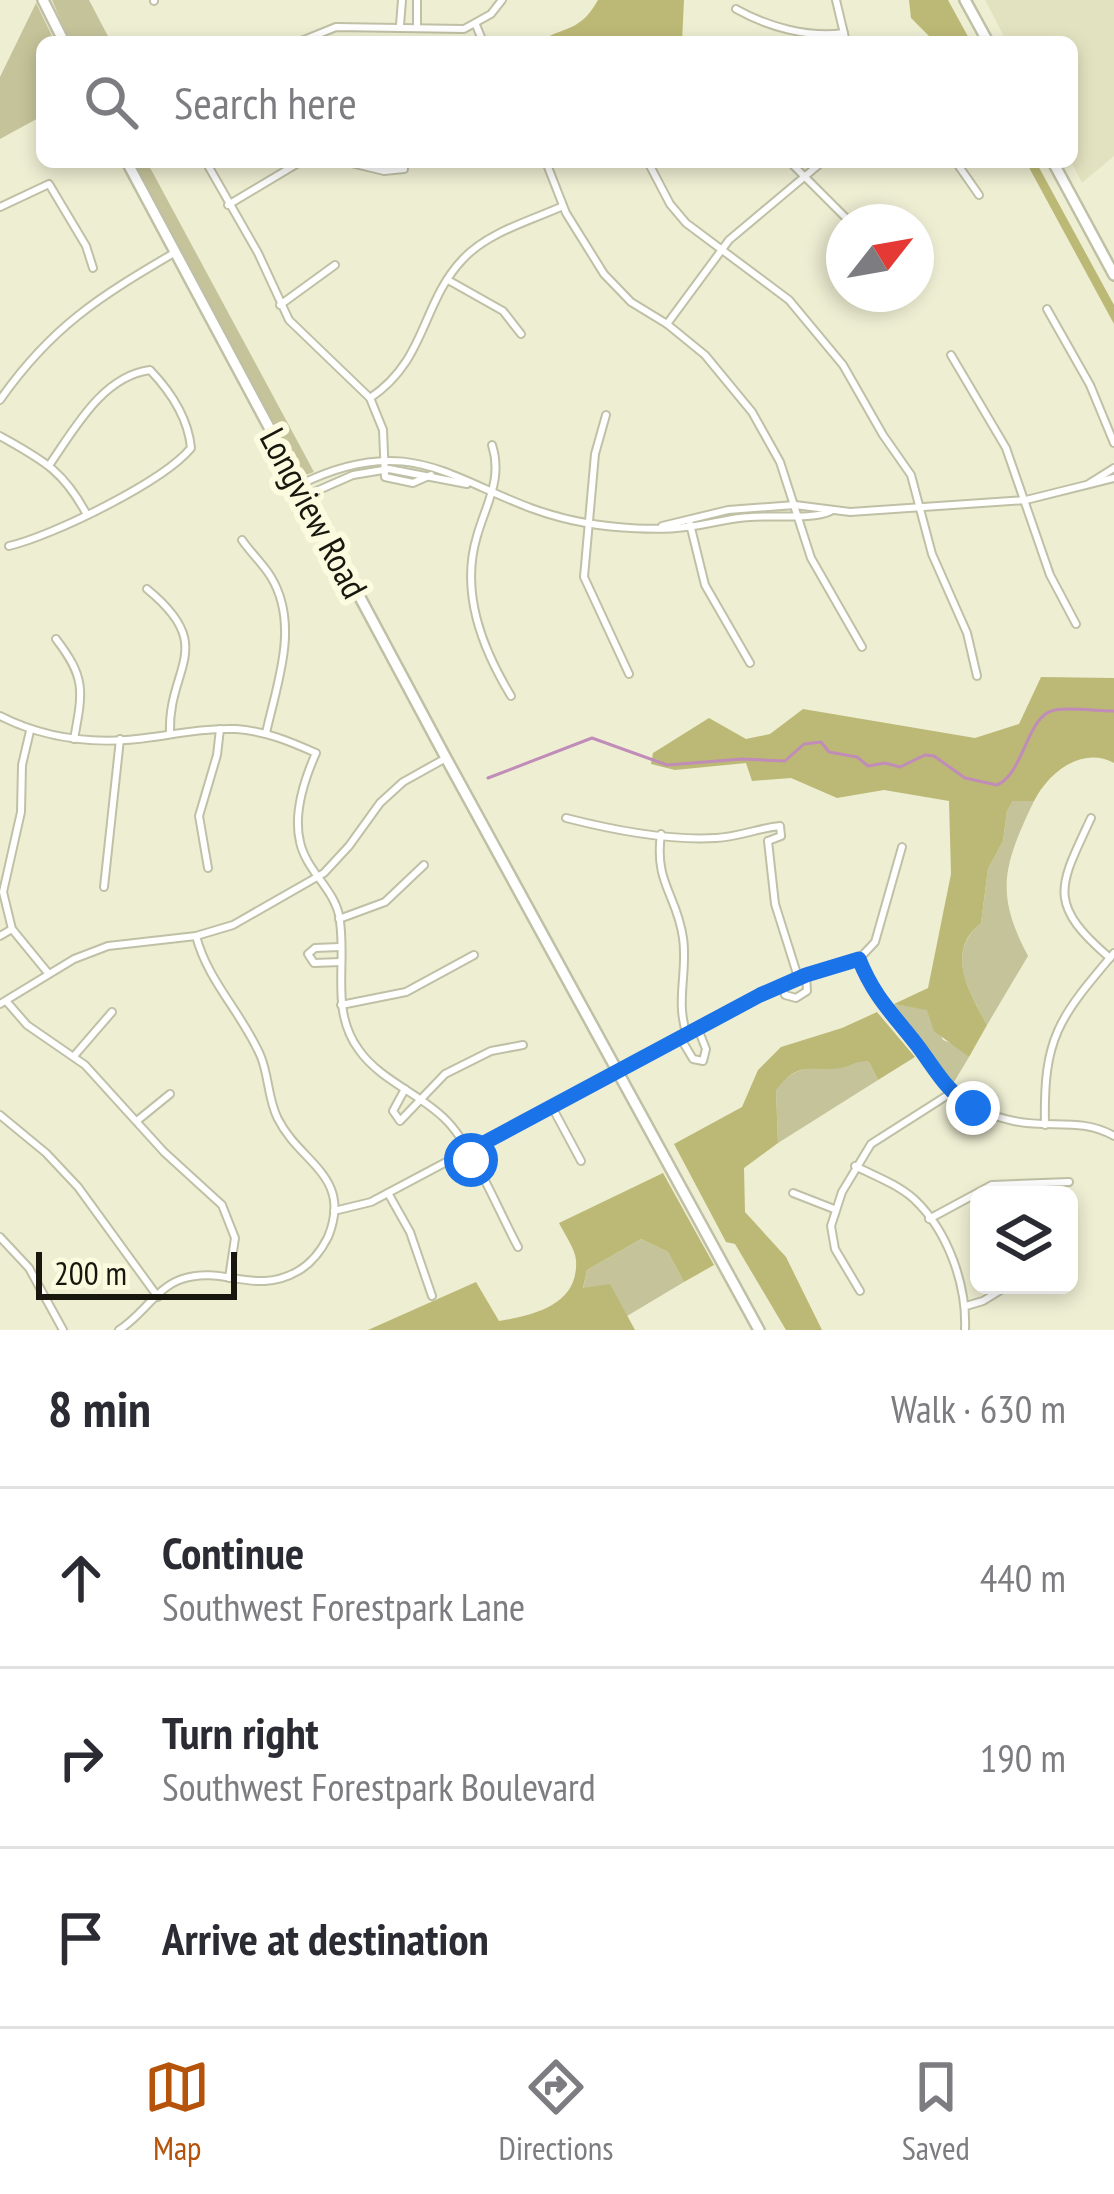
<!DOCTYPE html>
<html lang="en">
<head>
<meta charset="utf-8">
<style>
  body { margin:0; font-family:"PT Sans Narrow",sans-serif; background:#f2f2f3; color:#2b2b33 }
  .controls { position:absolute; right:36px; bottom:36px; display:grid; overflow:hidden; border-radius:18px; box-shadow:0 6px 18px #0003 }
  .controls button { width:108px; height:108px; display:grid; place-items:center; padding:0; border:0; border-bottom:3px solid #e1e1e2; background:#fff; color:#2b2b33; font:60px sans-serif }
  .compass { position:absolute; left:826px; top:204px; width:108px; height:108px; border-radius:50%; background:#fff; box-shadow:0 6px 18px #0003; rotate:59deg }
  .scale { position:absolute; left:36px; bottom:30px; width:201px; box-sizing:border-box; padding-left:12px; border:6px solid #18170e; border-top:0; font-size:33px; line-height:42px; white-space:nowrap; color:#18170e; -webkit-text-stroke:9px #fcfbe0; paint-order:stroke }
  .stop { position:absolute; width:36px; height:36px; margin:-27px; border:9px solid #1a73e8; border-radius:50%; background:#fff }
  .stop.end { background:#1a73e8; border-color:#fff; box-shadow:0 3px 12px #0008 }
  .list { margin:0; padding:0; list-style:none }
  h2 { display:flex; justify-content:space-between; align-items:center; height:156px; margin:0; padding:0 48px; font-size:51px }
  h2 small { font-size:39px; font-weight:400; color:#7c7c81 }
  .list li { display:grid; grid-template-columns:78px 1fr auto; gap:36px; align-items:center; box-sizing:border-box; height:180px; padding:0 48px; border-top:3px solid #e1e1e2 }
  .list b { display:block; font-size:45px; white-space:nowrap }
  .list p { margin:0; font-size:39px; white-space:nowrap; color:#7c7c81 }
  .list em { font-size:39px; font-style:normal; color:#7c7c81 }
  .icon { flex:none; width:66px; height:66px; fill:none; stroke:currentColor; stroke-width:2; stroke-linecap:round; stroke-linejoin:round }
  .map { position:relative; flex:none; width:1114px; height:1330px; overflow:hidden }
  .search { position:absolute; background:#fff; box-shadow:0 6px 18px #0003; left:36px; right:36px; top:36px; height:132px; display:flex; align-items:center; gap:30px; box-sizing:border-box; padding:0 42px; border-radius:18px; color:#7c7c81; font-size:45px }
  .sheet { height:696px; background:#fff }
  nav { display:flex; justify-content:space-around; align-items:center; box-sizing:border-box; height:168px; border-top:3px solid #e1e1e2; background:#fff; font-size:33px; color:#7c7c81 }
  nav a { display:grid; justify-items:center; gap:6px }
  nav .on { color:#b45309 }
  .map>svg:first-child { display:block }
  .built { fill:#e3e2c0 }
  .green { fill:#c4c399 }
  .forest { fill:#bcb976 }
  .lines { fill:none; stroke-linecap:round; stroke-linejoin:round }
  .stream { stroke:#c08cb8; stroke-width:3 }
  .street-casing { stroke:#c0c0a6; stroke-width:10 }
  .secondary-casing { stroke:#c0c0a6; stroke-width:14 }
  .street { stroke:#fff; stroke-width:6 }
  .secondary { stroke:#fff; stroke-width:9 }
  .route { stroke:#1a73e8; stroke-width:15 }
  .labels { text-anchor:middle; stroke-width:12; stroke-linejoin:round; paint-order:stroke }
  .street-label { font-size:36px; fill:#18170e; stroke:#fcfbe0 }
</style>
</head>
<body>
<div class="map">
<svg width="1114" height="1330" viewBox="0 0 1114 1330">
  <rect width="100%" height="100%" fill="#eeeed3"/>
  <!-- built -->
  <polygon class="built" points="985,0 1114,0 1114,156 1082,183 1071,162 1072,42 1007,42"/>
  <!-- green -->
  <g class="green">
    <polygon points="52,0 89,0 111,42 70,42"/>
    <polygon points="36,3 55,42 42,42 42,116 0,139 0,77"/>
    <polygon points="132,162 147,162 314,472 302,476 297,470"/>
    <path d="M1013,801H1034C1004,864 994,892 1028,956L987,1025C970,993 944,953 981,923L988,869L1003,841L1007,811Z"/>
    <polygon points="894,1004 927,1009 943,1040 956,1045 969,1057 951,1087 913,1030 889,1006"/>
    <path d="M859,1060L869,1062L878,1080L778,1143L776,1089C804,1055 825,1075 859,1060Z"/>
    <polygon points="641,1239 668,1252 684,1282 627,1316 610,1285 583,1289 587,1270"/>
  </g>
  <!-- forest -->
  <g class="forest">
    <path d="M598,0H684L682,42H538C567,25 580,32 598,0Z"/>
    <polygon points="909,0 948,0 971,42 935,42 911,18"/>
    <polygon points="1026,162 1036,162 1114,305 1114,324"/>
    <path d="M1041,677L1114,678V763C1082,746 1049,772 1034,801H1013L1007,811L1003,841L988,869L981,923C944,952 970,993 987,1025L969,1057L934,1031L927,1010L894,1004L928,988L951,874L949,801L884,790L837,798L791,778L752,781L746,763L675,770L651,764L653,753L709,718L746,739L770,734L803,709L975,738L1019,724Z"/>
    <path d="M877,1012L915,1057L878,1080L869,1062C856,1060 852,1066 840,1068C808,1072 800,1060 776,1090L778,1143L744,1168L745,1212L786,1257L822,1330H786L735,1244L726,1242L674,1144L742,1107L758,1070L781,1047L842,1028Z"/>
    <path d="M663,1173L714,1265L684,1282L668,1252L641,1239L587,1270L583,1288L610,1284L635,1330H368L476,1282L499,1321C534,1315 579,1305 576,1260C575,1249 564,1233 559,1223Z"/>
  </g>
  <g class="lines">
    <!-- stream -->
    <path class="stream" d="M488,778L592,738L667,765L742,759L785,761L804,744L821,742L829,752L857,757L868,766L885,763L900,767L925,755L934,756L965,778L997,785C1024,774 1027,714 1055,710C1072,707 1095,711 1114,711"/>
    <!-- street casing -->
    <g class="street-casing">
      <g id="street">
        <polyline points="836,0 846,42"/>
        <polyline points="154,1 154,0"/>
        <path d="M736,9C768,27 808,38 844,33"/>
        <polyline points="400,25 402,0"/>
        <polyline points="476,25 483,42"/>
        <polyline points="417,26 417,0"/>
        <polyline points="299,42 336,27 464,29 491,14 502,0"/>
        <polyline points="206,162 258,253 289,320 370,398 383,430 385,477 413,483 431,475"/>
        <polyline points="347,162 384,171 404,169"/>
        <polyline points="546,162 566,213 604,274 631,302 667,324 705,355 752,412 780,462 811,558 862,647"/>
        <polyline points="648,162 670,204 686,223 789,300 843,365 883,435 911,475 932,554 967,633 977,676"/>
        <polyline points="790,162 850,222"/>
        <polyline points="956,162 979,195"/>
        <polyline points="228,205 300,162"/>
        <polyline points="0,207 49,184 86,246 93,268"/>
        <polyline points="448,280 503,311 521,334"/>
        <polyline points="280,305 335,265"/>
        <polyline points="1047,309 1090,385 1114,443"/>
        <polyline points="667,324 729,240 822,162"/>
        <polyline points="951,355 1006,448 1050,575 1076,624"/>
        <path d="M370,398C427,360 421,303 463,259C488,232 530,221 563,206"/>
        <path d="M0,400C51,327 99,297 174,253"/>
        <polyline points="606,415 595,454 584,577 629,674"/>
        <path d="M0,436C42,460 62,469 86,513"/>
        <path d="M492,445C503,479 486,504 477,536C460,592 482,648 511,696"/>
        <polyline points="1090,483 1114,468"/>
        <path d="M299,485C428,421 466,502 586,523C615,528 657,531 686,527C708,525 728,518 750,517C771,515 815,520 831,511"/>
        <polyline points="305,496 353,475 389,469 467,484"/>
        <polyline points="690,524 705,585 750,663"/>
        <polyline points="662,526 728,510 795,505 850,512 1026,500 1114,478"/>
        <path d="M242,540C251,553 263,564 271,577C300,625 277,683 266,733"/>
        <path d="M9,546C52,536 163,482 191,448C188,417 171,392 150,370C103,376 75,428 50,464"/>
        <path d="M147,589C219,648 167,667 170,734"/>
        <path d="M56,639C86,678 83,691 74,739"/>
        <path d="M0,716C47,740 101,745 153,737C181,733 207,728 236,729C265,731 289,741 316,753C304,780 293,813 300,842C306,870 333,888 339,915C348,961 329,1010 359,1050C380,1080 419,1093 445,1119C472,1145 499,1212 518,1247"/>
        <polyline points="30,731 22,765 21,812 3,892 12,929 48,973"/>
        <path d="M566,818C613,830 667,841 716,838C738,837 759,828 780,826L781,836L768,841"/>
        <path d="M1091,818C1059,887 1046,903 1110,958"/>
        <path d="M661,834C654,883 677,895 683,938C688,971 675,1002 687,1035"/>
        <polyline points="768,841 775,904 798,977"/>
        <polyline points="208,868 199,816 217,755 220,729"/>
        <polyline points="104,887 120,739"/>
        <polyline points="339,919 385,902 424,865"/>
        <polyline points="0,936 12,929"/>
        <polyline points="340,947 315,948 308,954 314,963 341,962"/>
        <path d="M859,959C873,994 893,1015 916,1044C952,1088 951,1107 1014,1121C1050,1129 1081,1117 1114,1136"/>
        <polyline points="782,985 785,995 796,998 807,991 806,975"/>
        <polyline points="7,1002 27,1025 85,1065 164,1152 222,1205 235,1238 229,1278"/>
        <polyline points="0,1004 74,959 108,946 196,936 233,925 324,873 349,846 380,803 403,782 446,758"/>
        <polyline points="341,1005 406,992 474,955"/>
        <polyline points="681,1039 693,1059 703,1061 706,1049 698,1029"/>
        <polyline points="74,1056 112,1012"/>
        <polyline points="405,1089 393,1111 400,1121 445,1074 491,1051 523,1045"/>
        <polyline points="552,1107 581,1161"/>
        <polyline points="0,1115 46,1153 78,1187 158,1297"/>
        <polyline points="138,1120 170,1094"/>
        <path d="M1045,1125C1043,1037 1059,1018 1114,953"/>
        <path d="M855,1166C875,1176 897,1184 914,1199C948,1231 967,1285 965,1330"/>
        <polyline points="388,1193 410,1232 432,1296"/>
        <polyline points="793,1193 834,1209"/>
        <polyline points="334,1211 371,1202 760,995 806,975 859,959 875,942 902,847"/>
        <polyline points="929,1219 992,1185 1069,1182"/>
        <polyline points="0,1237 29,1268 63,1330"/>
        <polyline points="860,1291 835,1249 831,1226 842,1192 871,1144 951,1093"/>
        <polyline points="966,1306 983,1301 1009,1285"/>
        <path d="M119,1330C142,1316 157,1287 182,1279C224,1265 255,1296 298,1271C312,1263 321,1251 328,1237C353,1176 300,1163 278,1119C268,1100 269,1077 261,1057C243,1014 208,982 196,936"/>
      </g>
    </g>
    <!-- secondary casing -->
    <g class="secondary-casing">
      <g id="secondary">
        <polyline points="43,0 64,42"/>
        <polyline points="965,0 988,42"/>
        <polyline points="127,162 446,758 759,1330"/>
        <polyline points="1053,162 1114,275"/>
      </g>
    </g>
    <!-- street -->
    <use href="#street" class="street"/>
    <!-- secondary -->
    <use href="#secondary" class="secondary"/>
  </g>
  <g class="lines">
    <!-- route -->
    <path class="route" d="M471,1160L467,1152L760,995L806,975L859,959C874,997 893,1014 917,1045C936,1070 946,1091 973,1108"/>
  </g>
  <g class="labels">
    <!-- street labels -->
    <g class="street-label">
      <text transform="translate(314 513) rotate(62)" y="13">Longview Road</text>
    </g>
  </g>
</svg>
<div class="controls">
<button><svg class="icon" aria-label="layers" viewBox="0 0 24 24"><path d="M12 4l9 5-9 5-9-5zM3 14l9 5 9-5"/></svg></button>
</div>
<svg class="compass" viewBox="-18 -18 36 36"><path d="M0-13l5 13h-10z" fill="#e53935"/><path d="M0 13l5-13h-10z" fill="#7c7c81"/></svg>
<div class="scale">200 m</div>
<div class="stop" style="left:471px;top:1160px"></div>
<div class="stop end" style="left:973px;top:1108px"></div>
<div class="search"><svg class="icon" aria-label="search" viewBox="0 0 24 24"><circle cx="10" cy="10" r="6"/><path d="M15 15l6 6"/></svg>Search here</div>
</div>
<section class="sheet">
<h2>8 min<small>Walk · 630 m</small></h2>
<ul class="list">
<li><svg class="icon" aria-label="ahead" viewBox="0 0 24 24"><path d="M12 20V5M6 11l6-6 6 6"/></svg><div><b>Continue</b><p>Southwest Forestpark Lane</p></div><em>440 m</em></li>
<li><svg class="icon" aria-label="right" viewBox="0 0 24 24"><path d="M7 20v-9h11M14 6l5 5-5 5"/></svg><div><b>Turn right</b><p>Southwest Forestpark Boulevard</p></div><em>190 m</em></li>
<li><svg class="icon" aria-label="arrive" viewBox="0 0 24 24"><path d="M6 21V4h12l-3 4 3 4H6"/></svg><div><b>Arrive at destination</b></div></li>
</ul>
</section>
<nav>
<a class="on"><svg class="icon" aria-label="map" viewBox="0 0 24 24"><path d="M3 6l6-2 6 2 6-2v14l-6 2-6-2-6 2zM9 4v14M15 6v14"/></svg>Map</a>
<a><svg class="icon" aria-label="directions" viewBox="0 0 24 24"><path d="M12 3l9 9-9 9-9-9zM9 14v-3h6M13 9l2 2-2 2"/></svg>Directions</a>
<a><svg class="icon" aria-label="saved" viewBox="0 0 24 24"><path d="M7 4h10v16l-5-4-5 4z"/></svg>Saved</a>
</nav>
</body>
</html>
